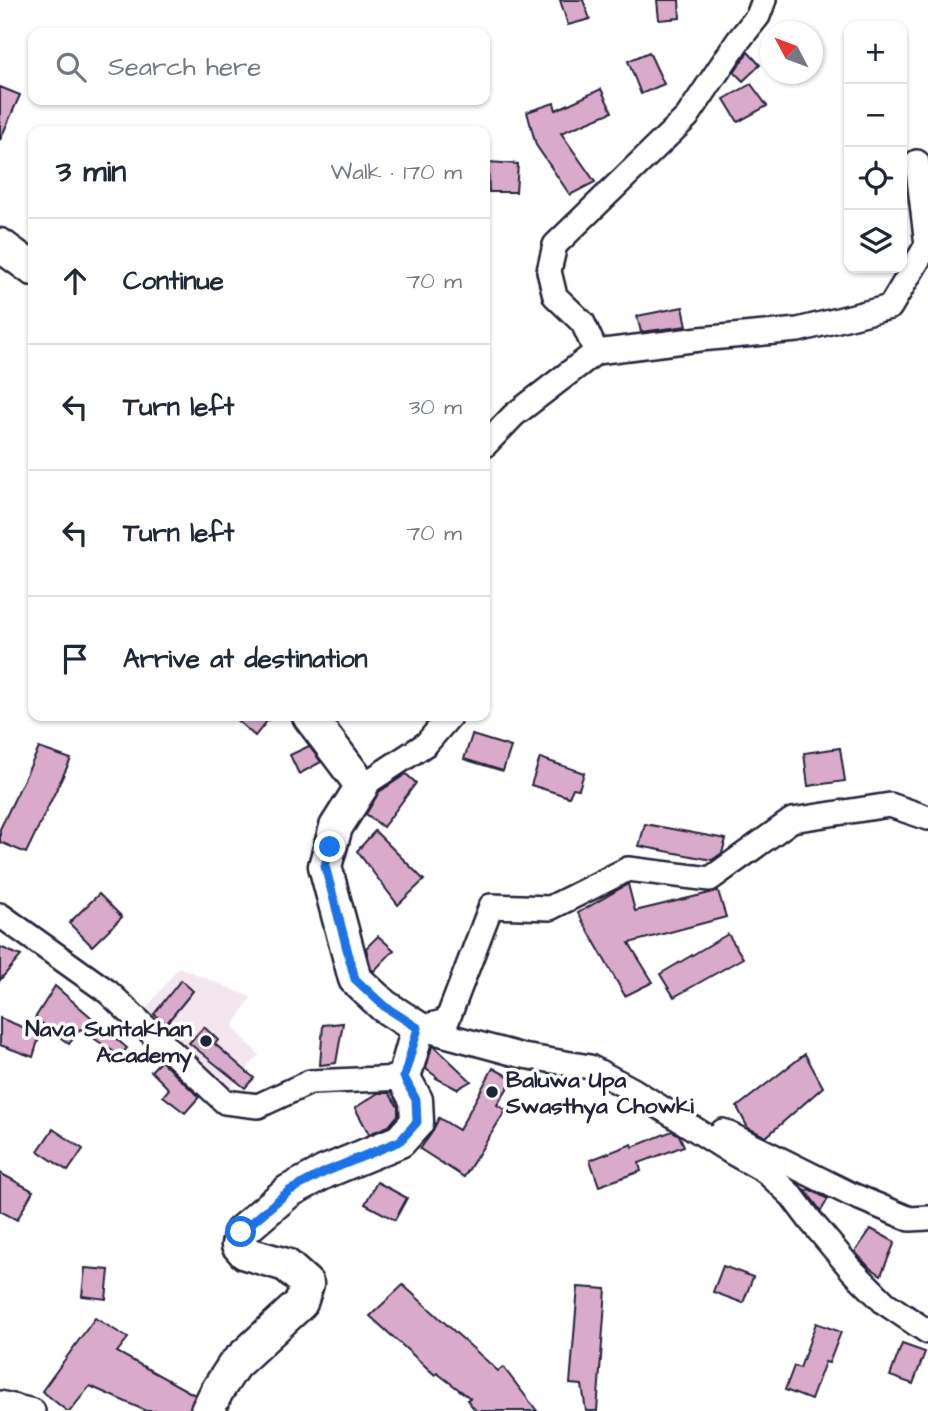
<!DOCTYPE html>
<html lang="en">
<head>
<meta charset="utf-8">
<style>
  body { margin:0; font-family:"Architects Daughter",sans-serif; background:#f2f2f3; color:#1f2937 }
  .controls { position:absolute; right:21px; top:21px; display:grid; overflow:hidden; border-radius:14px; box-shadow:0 2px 5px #0004 }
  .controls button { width:63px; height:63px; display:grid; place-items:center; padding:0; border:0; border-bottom:2px solid #e0e1e3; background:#fff; color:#1f2937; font:35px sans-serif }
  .compass { position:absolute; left:760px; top:21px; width:63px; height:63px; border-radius:50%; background:#fff; box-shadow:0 2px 5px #0004; rotate:311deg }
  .stop { position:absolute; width:21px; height:21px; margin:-16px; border:5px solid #1a73e8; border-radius:50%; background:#fff }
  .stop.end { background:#1a73e8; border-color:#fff; box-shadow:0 2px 7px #0008 }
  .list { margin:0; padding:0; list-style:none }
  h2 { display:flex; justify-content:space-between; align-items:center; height:91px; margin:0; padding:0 28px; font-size:30px }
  h2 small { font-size:23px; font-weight:400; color:#747a83 }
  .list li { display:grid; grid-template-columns:46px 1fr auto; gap:21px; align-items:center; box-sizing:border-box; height:126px; padding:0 28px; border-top:2px solid #e0e1e3 }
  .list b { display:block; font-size:26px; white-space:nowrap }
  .list em { font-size:23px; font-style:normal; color:#747a83 }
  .icon { flex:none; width:38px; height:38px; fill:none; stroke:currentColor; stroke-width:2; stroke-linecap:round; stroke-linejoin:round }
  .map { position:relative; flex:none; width:928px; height:1411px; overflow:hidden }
  .search { position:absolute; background:#fff; box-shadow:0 2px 5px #0004; left:28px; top:28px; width:462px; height:77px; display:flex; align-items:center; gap:18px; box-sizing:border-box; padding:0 24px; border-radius:14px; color:#747a83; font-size:26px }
  .panel { position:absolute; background:#fff; box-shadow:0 2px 5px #0004; left:28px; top:126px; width:462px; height:595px; border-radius:14px }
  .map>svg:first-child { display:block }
  .built { fill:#f4e6ef }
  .building { fill:#daaacb; stroke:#22223b; stroke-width:2 }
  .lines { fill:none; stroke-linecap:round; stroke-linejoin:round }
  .street-casing { stroke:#22223b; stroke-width:28 }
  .secondary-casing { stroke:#22223b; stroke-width:37 }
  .street { stroke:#fff; stroke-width:23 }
  .secondary { stroke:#fff; stroke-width:32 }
  .route { stroke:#1a73e8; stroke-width:9 }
  .poi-dot { fill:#22223b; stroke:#fff; stroke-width:2.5 }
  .labels { text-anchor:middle; stroke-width:7; stroke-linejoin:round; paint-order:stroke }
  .poi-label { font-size:23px; font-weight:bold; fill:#22223b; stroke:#fff; text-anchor:end }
</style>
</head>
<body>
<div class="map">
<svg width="928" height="1411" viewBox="0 0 928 1411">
  <rect width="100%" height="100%" fill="#fff"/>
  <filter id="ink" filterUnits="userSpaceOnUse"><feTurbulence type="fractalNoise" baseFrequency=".0143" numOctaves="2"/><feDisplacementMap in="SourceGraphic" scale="14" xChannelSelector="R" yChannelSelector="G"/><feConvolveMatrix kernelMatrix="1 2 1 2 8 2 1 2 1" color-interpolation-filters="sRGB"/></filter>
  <g filter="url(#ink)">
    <!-- built -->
    <polygon class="built" points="179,967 251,997 233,1027 259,1055 225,1093 142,1014"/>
    <!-- building -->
    <g class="building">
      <polygon points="560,0 583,0 590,19 568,25"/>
      <polygon points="657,0 679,0 680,18 659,20"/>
      <polygon points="649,52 664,84 641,94 628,61"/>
      <polygon points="748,52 760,65 743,81 734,72"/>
      <polygon points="751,84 767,106 738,122 724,99"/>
      <polygon points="0,87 20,95 0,140"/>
      <polygon points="601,89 612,112 561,133 595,182 570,195 536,145 527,112 554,103 556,110"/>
      <polygon points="488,162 518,164 516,192 489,192"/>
      <polygon points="683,307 687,326 641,332 637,316"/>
      <polygon points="232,716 271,716 255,736"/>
      <polygon points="472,735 511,747 503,771 464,759"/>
      <polygon points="309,746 321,762 299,774 290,755"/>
      <polygon points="39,748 71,759 26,853 0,842 0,829"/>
      <polygon points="840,748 845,781 808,786 804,753"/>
      <polygon points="540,758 584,773 579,789 573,788 569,797 531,785"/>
      <polygon points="406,774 416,783 383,827 366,814 379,792"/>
      <polygon points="645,824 726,839 722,853 712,860 639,846"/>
      <polygon points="375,831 424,880 398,905 357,851"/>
      <polygon points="628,884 635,911 718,891 726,917 629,943 653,982 625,996 578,913"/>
      <polygon points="99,894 122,917 92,946 69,923"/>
      <polygon points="728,934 743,958 674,997 660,974"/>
      <polygon points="378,936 394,950 374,971 371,969 366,948"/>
      <polygon points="0,947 21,956 0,980"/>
      <polygon points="181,980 193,991 166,1024 154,1014"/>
      <polygon points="55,986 127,1048 120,1056 80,1029 69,1044 35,1018"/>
      <polygon points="0,1018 40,1034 33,1057 0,1045"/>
      <polygon points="343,1023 336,1063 320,1065 323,1025"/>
      <polygon points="204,1027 218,1040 215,1044 254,1078 245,1088 189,1043"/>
      <polygon points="432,1046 434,1046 471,1081 457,1089 436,1078 437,1077 426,1069"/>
      <polygon points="805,1054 823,1087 766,1137 748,1128 737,1107"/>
      <polygon points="161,1061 199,1097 185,1113 163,1096 169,1089 151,1071"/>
      <polygon points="493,1068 513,1079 497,1105 506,1110 464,1177 420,1149 431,1134 439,1118 459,1130"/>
      <polygon points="378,1093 389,1093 398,1107 398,1115 389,1126 369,1134 355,1108"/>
      <polygon points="53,1129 83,1149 68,1171 38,1151"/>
      <polygon points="672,1131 679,1135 684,1146 639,1163 641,1171 599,1186 590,1160 632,1144 633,1147"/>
      <polygon points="0,1173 33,1191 17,1220 0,1211"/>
      <polygon points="377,1182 407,1198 395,1220 365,1204"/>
      <polygon points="809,1189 828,1199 821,1211 806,1191"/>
      <polygon points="871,1229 895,1242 881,1275 868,1266 855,1252"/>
      <polygon points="723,1266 753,1277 743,1303 713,1292"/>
      <polygon points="85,1268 109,1270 106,1299 82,1296"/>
      <polygon points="403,1285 498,1371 503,1367 537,1411 476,1411 467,1400 470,1398 437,1373 435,1375 370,1316"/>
      <polygon points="578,1287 606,1289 597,1411 586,1411 582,1385 570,1384"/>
      <polygon points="95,1318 128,1338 117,1352 195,1395 189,1411 146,1411 90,1386 70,1411 67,1411 42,1391"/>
      <polygon points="816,1323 841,1332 829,1363 825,1362 811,1400 785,1390 794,1366 800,1368"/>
      <polygon points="902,1344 925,1352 913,1384 890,1376"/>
    </g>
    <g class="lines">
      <!-- street casing -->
      <g class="street-casing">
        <g id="street">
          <polyline points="596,352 583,323 555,296 549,271 555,245 687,117 738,41 758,16 764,0"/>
          <polyline points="485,445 514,415 596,352 700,339 798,330 890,307 927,245 917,162"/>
          <polyline points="362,786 426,744 450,716"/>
          <polyline points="0,915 108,992 225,1102 258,1106 310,1082 404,1078"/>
          <polyline points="418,1028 447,1021 491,906 550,908 628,869 710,879 792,820 890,805 928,818"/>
          <polyline points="423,1029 523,1056 590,1067 633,1090 731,1152 765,1171 792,1196 810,1220 852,1270 885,1303 928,1332"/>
          <polyline points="723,1131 850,1194 910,1219 928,1218"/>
          <polyline points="0,1403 33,1411"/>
        </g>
      </g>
      <!-- secondary casing -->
      <g class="secondary-casing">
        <g id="secondary">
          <polyline points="0,245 33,269"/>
          <polyline points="207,1411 217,1391 234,1365 301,1303 307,1284 286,1265 245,1253 238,1245 241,1232 289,1191 325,1172 400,1141 417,1122 416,1100 404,1078 418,1028 384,1006 355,979 325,866 336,827 362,786 309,716"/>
        </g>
      </g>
      <!-- street -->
      <use href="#street" class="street"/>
      <!-- secondary -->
      <use href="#secondary" class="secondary"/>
    </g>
  </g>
  <g class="lines" filter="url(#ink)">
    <!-- route -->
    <polyline class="route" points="241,1232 289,1191 325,1172 400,1141 417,1122 416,1100 404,1077 418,1028 384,1006 355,979 325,866 330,847"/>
  </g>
  <!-- markers -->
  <g class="poi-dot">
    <circle cx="206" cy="1041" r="7"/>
    <circle cx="492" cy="1092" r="7"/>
  </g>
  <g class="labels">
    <!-- poi labels -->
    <g class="poi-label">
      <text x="192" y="1036">Nava Suntakhan<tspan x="192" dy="26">Academy</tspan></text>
      <text x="506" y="1087" text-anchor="start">Baluwa Upa<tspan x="506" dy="26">Swasthya Chowki</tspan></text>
    </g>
  </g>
</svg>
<div class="controls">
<button>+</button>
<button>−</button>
<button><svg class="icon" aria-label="locate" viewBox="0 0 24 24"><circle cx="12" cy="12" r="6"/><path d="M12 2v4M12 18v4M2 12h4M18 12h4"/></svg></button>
<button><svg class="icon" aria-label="layers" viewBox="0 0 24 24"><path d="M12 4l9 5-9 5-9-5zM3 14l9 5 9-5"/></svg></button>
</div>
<svg class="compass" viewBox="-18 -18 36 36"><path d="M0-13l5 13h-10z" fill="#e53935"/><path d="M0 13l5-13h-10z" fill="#747a83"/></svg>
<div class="stop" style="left:241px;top:1232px"></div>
<div class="stop end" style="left:330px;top:847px"></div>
<div class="search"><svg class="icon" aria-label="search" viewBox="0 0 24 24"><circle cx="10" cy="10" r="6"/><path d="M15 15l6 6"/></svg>Search here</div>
<section class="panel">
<h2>3 min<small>Walk · 170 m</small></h2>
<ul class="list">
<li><svg class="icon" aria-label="ahead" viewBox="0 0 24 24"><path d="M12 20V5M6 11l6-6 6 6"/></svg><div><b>Continue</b></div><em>70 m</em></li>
<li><svg class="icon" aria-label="left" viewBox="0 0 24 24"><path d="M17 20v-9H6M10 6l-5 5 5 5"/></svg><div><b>Turn left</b></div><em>30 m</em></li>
<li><svg class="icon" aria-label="left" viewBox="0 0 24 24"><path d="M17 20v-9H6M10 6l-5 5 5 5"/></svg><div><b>Turn left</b></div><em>70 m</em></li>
<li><svg class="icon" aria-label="arrive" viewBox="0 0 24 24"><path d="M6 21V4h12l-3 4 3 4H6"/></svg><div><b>Arrive at destination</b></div></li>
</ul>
</section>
</div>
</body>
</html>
